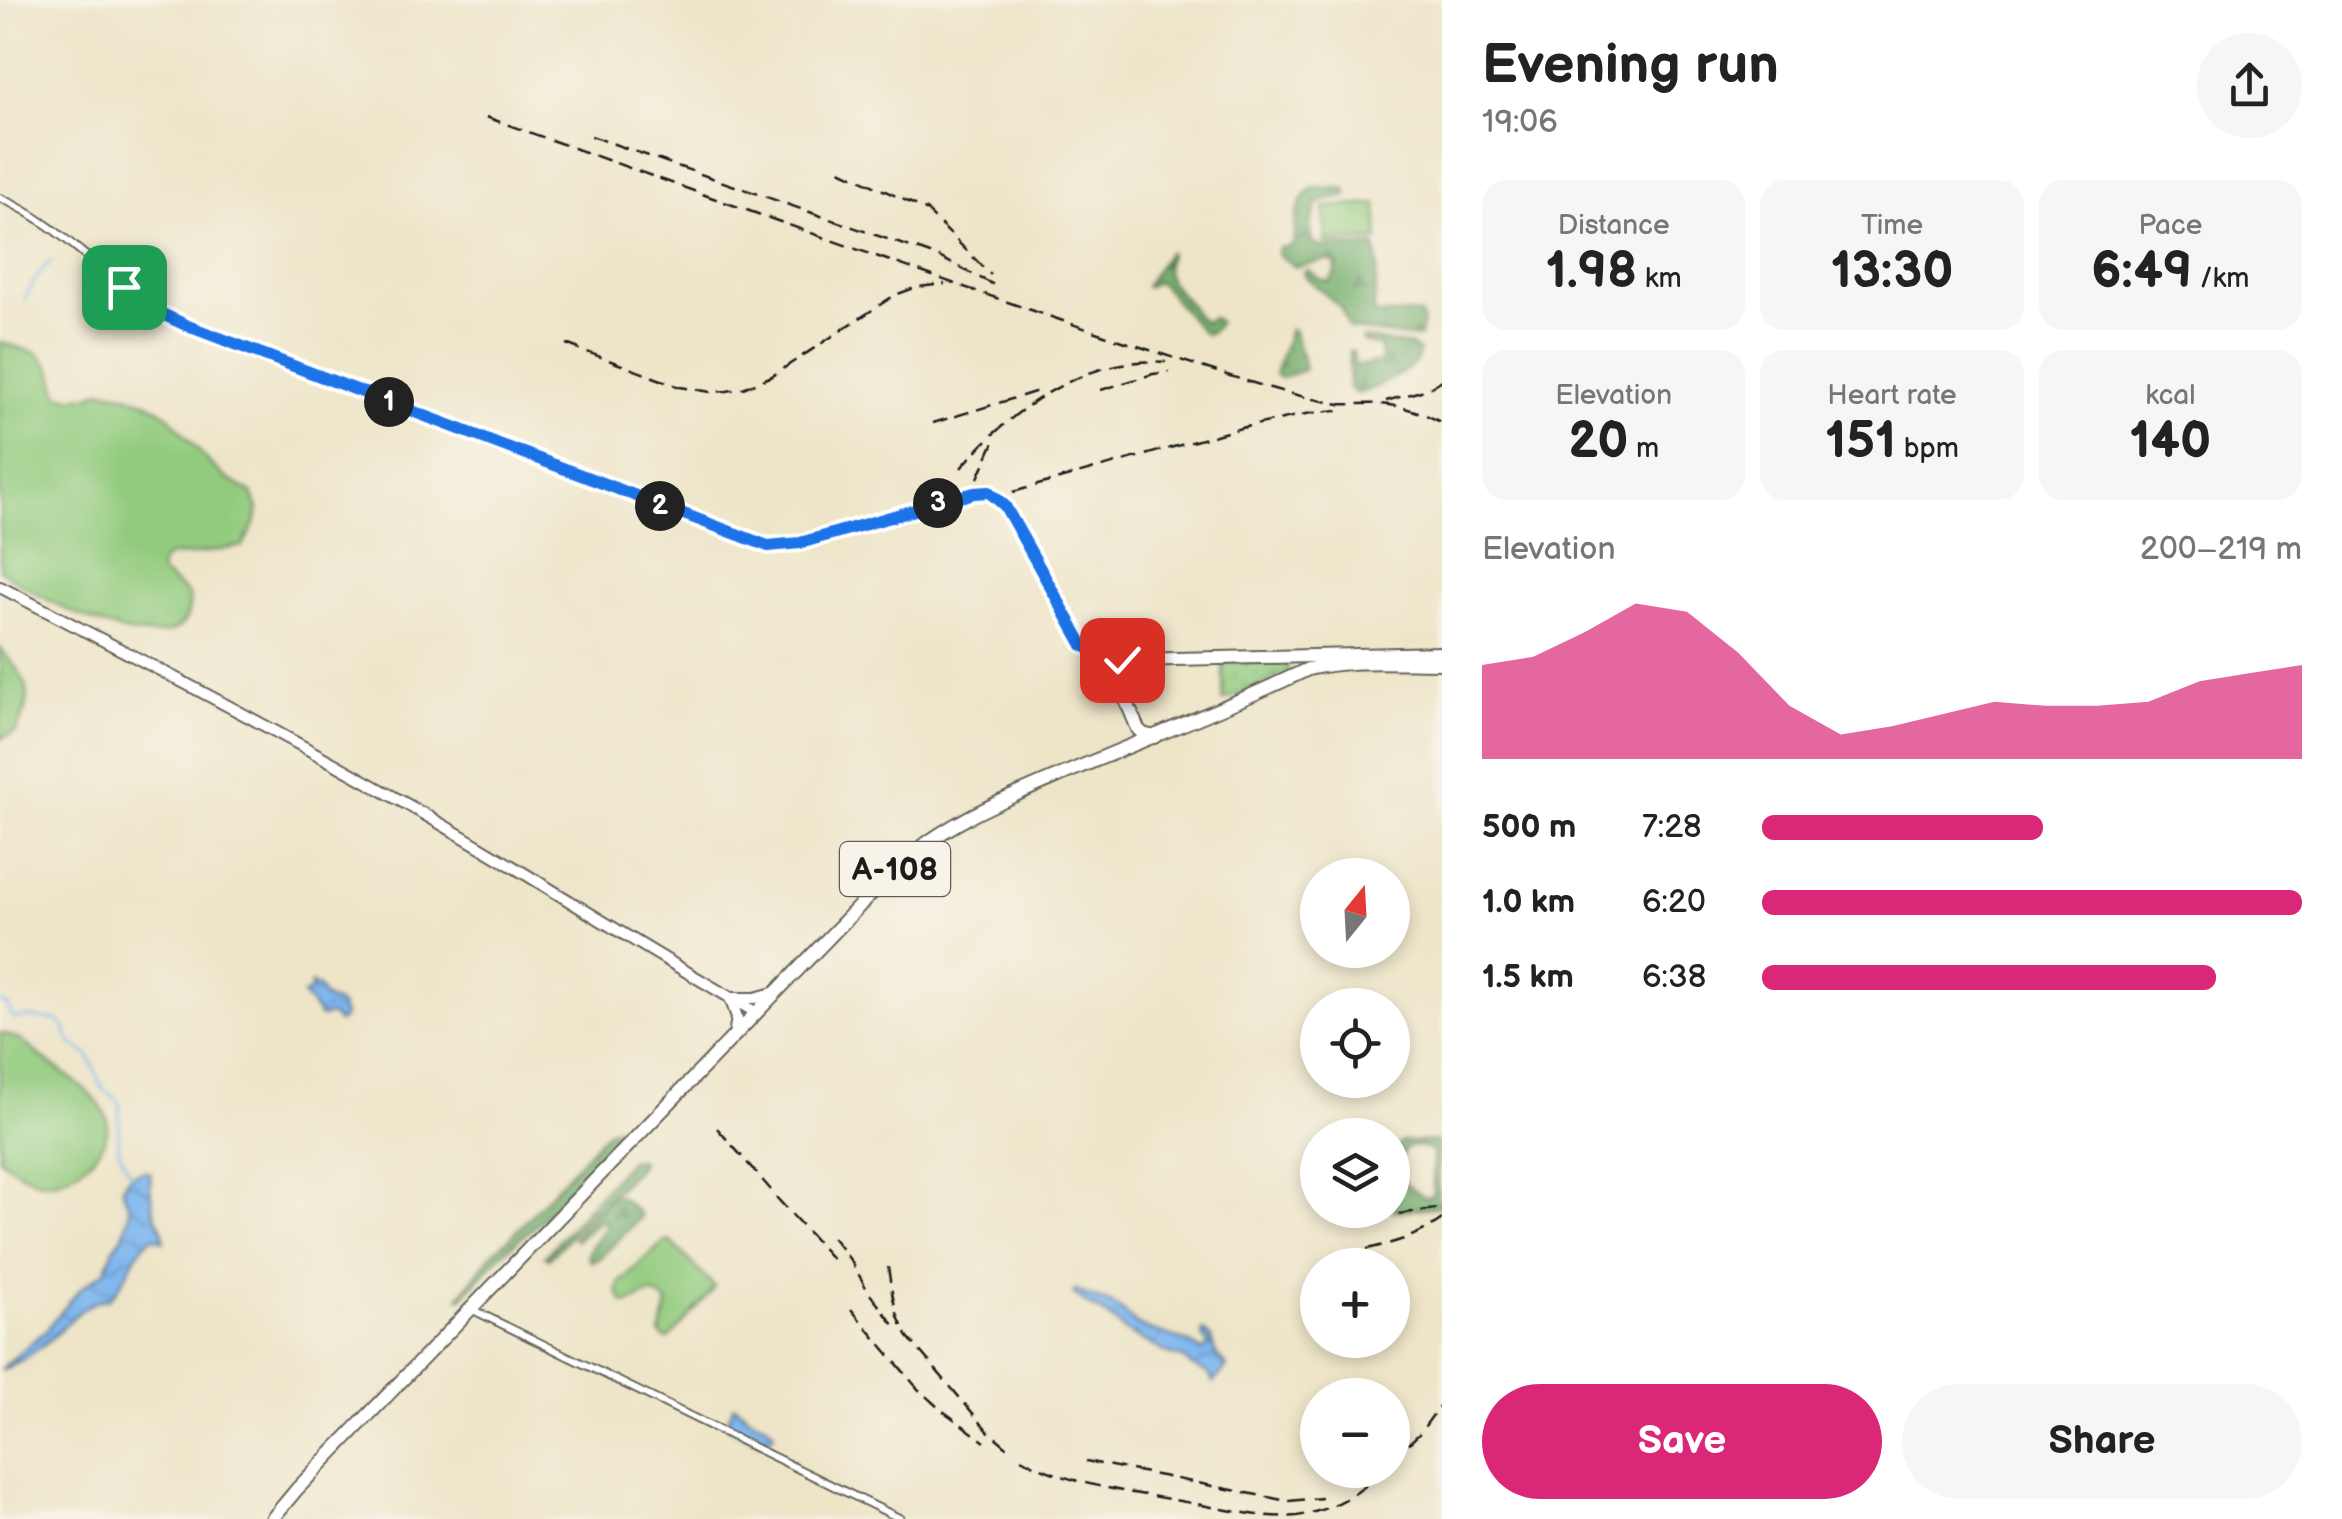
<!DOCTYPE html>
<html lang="en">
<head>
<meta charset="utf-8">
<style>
  :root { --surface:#fff; --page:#f6f6f6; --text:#222; --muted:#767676; --accent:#db2777 }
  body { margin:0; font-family:"Balsamiq Sans",sans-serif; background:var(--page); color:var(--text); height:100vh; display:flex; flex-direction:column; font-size:38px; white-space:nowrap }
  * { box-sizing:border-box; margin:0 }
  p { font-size:32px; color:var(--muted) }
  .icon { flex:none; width:55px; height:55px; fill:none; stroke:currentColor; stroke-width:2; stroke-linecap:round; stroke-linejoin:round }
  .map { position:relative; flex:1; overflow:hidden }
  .drawer { display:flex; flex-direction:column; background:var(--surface); width:900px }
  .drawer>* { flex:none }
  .needle { width:65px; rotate:18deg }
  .controls { position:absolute; left:1300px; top:858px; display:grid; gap:20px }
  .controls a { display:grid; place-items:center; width:110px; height:110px; border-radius:50%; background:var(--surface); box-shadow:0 5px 15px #0003; font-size:50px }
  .pin { position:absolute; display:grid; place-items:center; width:85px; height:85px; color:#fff; margin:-42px; border-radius:20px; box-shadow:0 5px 15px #0006 }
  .km { position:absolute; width:50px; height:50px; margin:-25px; border-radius:50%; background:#222; color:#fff; font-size:28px; line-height:50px; text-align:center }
  .round { display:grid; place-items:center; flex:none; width:105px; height:105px; border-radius:52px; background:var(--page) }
  .summary { display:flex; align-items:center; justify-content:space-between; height:170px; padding:0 40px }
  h1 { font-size:55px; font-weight:800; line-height:75px }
  .figures { display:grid; grid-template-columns:repeat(3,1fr); gap:15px; height:170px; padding:10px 40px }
  .figures div { display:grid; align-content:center; border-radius:25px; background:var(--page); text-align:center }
  .figures b { font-size:50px; font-weight:800 }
  .figures small { font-size:28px; font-weight:400 }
  .figures p { font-size:28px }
  .chart { height:280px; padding:20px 40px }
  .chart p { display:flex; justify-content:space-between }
  .chart svg { width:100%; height:180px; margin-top:10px; fill:var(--accent); opacity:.7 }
  .button { display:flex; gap:20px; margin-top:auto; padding:20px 40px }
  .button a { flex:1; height:115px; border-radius:60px; background:var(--accent); color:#fff; font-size:40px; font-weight:800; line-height:115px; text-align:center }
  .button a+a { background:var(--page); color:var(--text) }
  ul { padding:0 40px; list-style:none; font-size:32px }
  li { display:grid; grid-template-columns:160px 120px 1fr; align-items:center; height:75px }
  li i { height:25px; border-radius:12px; background:var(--accent) }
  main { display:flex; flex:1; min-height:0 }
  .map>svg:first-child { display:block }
  .green { fill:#92cb7e; stroke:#57744d; stroke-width:2.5 }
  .forest { fill:url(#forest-firs); stroke:#486644; stroke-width:2.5 }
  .park { fill:url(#park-dots); stroke:#57744d; stroke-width:2.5 }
  .water { fill:url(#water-waves); stroke:#4e6a86; stroke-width:2.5 }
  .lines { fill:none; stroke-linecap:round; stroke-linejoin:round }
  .stream { stroke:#80b7ef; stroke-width:2.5 }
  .minor-casing { stroke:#666258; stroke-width:10 }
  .major-casing { stroke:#666258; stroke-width:14 }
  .highway-casing { stroke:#666258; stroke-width:16 }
  .minor { stroke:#fff; stroke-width:6 }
  .major { stroke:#fff; stroke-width:10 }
  .highway { stroke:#fff; stroke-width:12 }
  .rail { stroke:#1c1c1c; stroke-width:2.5; stroke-dasharray:15 8; stroke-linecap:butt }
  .route-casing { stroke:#fff; stroke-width:20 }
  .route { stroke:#1a73e8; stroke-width:12 }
  .labels { text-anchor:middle; stroke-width:10; stroke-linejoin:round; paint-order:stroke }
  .shield { fill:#f7f3e8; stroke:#5e5c59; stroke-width:2.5 }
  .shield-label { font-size:32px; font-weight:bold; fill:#1c1c1c }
</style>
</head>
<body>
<main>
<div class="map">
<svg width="1442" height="1519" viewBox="0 0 1442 1519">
  <defs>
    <pattern id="forest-firs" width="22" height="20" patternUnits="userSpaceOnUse" patternTransform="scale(2.5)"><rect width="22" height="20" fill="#75af6d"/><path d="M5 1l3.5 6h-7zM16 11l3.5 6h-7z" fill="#5f8e59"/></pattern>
    <pattern id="park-dots" width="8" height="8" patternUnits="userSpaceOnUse" patternTransform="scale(2.5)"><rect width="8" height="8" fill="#92cb7e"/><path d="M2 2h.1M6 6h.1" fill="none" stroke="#7dae6c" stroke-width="1.8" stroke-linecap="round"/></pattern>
    <pattern id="water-waves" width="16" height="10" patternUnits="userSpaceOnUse" patternTransform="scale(2.5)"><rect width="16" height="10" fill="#80b7ef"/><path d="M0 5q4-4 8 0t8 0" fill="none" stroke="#6e9dcc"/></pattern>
  </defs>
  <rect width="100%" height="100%" fill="#f7f3e8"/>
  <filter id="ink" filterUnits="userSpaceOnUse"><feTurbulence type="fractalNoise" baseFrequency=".01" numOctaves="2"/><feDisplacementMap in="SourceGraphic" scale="20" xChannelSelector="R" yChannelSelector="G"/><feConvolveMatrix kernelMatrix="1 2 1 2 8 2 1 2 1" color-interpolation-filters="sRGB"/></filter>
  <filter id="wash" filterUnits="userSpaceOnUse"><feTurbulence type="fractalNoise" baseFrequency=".0048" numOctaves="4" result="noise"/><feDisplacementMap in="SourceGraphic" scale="40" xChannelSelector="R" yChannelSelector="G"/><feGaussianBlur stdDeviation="2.25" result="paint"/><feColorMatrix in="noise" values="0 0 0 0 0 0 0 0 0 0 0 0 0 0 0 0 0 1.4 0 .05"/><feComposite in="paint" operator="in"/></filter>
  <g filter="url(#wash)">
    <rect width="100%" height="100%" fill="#eee5c8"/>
    <g class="green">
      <polygon points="1377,204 1379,240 1326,243 1324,207"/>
      <path d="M0,342l37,11 14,15 8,27 12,3 19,-3 11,-5 23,4 25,9 20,13 38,45 19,17 26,15 6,16 -2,12 -13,25 -51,9 -24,1 -6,6 -2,10 29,23c2,16 -3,32 -19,37 -49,13 -130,-34 -170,-62z"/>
      <path d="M0,648c29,35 36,41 16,84l-16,7z"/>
      <path d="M0,1033c7,2 16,4 22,8 6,4 12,10 18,15 19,15 60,38 67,63 7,28 -39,68 -66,62 -15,-3 -28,-14 -41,-22z"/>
      <path d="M670,1241l44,45 -2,5 -43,48 -5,-1 -4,-4 8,-30c-17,-19 -24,-6 -41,0l-5,-3 -5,-10 3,-9 44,-40z"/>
    </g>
    <g class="forest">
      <path d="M1316,187l30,2 1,7c-10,3 -19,2 -29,7l-8,23 2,17 10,4 53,-1c6,19 -1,44 -1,65l5,4 30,-2 12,2 2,6 -3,15 -3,2 -68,-9 -8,-21 -35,-31 -2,-5 5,-2 10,9 9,3 8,-9 -1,-10 -8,-3 -31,7 -19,-13 2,-6 10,-1 6,-5c-1,-20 2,-45 21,-55z"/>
      <path d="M1168,252l1,3c-10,22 7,33 20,49 6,8 7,13 15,18l9,-4 5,4 -3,6 -8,6 -4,-1 -41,-48 -5,-3 -10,5 -2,-1z"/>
      <polygon points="1290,329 1294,331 1305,368 1304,370 1280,378 1275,374"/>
      <path d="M1362,338l49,8 8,5c-1,3 -1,6 -2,9 -7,11 -48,32 -61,34l-7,-6v-37l4,1 2,14 26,-4 -1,-15 -17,-5z"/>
      <polygon points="628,1123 629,1127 534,1227 499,1256 462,1298 459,1297 492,1253 510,1238 601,1138 610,1129"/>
      <path d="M1401,1142l34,-1 3,2v55l1,3h3v5l-48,5 -1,-18 2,3 4,-30 2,-1c4,6 1,14 5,21h3l16,12 7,-2 1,-5v-38c-6,-7 -20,-8 -28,-5l-4,10 -3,-3v-10z"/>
      <polygon points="638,1159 641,1163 637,1169 549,1258 545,1256 630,1160"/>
      <path d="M618,1195l22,19v4l-41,41 -7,3 -4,-5c0,-15 17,-21 18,-35l-6,-1 -25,20 -1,-3 40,-42z"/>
    </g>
    <polygon class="park" points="1282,661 1289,667 1287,673 1223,701 1223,662"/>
    <g class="water">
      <path d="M311,984l7,3 5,10c12,8 15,1 21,18l-2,5 -4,2 -7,-7 -11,2 -17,-22 8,-5z"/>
      <path d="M142,1171h5l4,2c-2,13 0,31 5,44 4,9 8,13 8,24l-11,-4c-22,15 -25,45 -45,62 -22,1 -37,21 -53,36 -16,14 -34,28 -55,35l48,-42 33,-40 24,-17 9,-23 9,-12 6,-22v-7l-7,-19 2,-5 7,-8z"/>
      <path d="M1077,1290c11,8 24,9 36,14 12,6 17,19 31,24 17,7 42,10 57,23l8,-5 -7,-11 1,-4c11,6 8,11 12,21 2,7 9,9 12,15l-14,16 -3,-8 -20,-10 -7,-7 -14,-4 -44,-23 -13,-12 -28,-17 -11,-9z"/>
      <path d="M734,1405c7,4 11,9 17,13 10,7 18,5 23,15l-3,5 -11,4 -32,-15v-9z"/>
    </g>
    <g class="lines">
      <g class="stream">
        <polyline points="24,300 39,273 51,261"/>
        <polyline points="0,1002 7,1005 14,1019 24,1017 57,1020 64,1026 69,1041 89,1056 102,1088 118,1100 120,1105 118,1148 131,1175"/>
      </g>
    </g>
  </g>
  <g filter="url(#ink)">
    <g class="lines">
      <defs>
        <g id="minor">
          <path d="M0,198c67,29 110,89 173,122l595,226 31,-3 175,-50h15l16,13 69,124 9,15 32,32"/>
          <polyline points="1096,654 1109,659 1128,660"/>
          <polyline points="471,1309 901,1519"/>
        </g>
        <g id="major">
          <path d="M0,587c163,84 325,168 482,261 92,55 182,112 275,165"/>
          <polyline points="730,998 737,1017 734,1035"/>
          <polyline points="731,998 755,998 773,993"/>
        </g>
        <g id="highway">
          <polyline points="1154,737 1143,734 1138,729 1119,684 1118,668 1132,660 1442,653"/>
          <path d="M272,1519l25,-30 597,-619c51,-49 117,-73 181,-101 77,-33 157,-63 233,-100 43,-10 90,-6 134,-6"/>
        </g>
      </defs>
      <use href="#minor" class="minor-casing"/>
      <use href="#major" class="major-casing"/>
      <use href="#highway" class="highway-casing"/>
      <use href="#minor" class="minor"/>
      <use href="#major" class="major"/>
      <use href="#highway" class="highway"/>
      <g class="rail">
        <path d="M486,117c247,87 493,179 744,259 36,11 72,22 110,28 12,1 25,-1 37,0 23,1 46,8 65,19"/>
        <polyline points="591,136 939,257 998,287"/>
        <polyline points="840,170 926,210 991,275"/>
        <polyline points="566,344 680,387 711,392 727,391 743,388 772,376 895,295 917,287 945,284"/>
        <polyline points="1101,390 1153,374 1169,372"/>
        <polyline points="1386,401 1428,389 1442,380"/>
        <polyline points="933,423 1038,391"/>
        <path d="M961,468c49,-58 125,-113 205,-106"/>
        <polyline points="978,478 994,442"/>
        <polyline points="1013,492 1241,428 1311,413 1338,410"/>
        <polyline points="717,1128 771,1190"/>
        <polyline points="776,1197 836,1263"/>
        <polyline points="1376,1217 1442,1208"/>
        <polyline points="832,1237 851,1261 869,1293 895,1326"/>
        <path d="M1367,1249c27,-6 52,-13 75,-30"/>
        <path d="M888,1267c4,26 6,47 20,70l80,94 25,21"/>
        <polyline points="851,1309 918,1389 939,1408 985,1442"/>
        <path d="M1021,1458c52,29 112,34 170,45 34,6 71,16 106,13 35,-6 62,-22 87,-46"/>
        <polyline points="1392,1459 1420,1433 1442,1402"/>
        <polyline points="1086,1461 1288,1501 1322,1498"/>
      </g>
    </g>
  </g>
  <g class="lines" filter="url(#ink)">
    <defs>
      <polyline id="route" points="124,287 160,313 188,326 768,546 800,543 974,493 989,492 1005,506 1083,645 1104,658 1122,660"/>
    </defs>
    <use href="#route" class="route-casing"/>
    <use href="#route" class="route"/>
  </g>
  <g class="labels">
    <rect class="shield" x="840" y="842" width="110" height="54" rx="8"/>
    <g class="shield-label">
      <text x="895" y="880">А-108</text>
    </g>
  </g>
</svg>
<div class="controls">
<a><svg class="needle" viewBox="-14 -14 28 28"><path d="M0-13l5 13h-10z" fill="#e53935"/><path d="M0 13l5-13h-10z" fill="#767676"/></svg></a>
<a><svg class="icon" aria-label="locate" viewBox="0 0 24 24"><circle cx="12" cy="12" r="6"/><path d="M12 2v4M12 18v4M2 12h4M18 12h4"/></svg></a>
<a><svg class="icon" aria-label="layers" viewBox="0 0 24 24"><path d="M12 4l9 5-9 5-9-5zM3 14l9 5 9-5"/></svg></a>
<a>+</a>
<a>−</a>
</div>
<div class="pin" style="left:124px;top:287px;background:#1e9e55"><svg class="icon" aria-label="arrive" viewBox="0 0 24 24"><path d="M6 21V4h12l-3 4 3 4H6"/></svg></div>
<div class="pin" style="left:1122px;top:660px;background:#d93025"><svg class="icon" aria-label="check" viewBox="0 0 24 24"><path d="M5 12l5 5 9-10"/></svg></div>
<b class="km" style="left:389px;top:402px">1</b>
<b class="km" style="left:660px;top:506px">2</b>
<b class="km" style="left:938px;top:503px">3</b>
</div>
<section class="drawer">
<div class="summary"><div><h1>Evening run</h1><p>19:06</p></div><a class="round"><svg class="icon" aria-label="share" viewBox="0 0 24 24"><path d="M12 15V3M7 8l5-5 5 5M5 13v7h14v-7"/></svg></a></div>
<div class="figures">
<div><p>Distance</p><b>1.98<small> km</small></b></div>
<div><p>Time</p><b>13:30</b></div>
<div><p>Pace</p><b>6:49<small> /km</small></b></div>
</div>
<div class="figures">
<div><p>Elevation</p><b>20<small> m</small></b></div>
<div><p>Heart rate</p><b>151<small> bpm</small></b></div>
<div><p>kcal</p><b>140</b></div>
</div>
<div class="chart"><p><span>Elevation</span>200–219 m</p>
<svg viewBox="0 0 160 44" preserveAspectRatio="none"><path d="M0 44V21L10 19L20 13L30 6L40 8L50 18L60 31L70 38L80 36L90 33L100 30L110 31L120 31L130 30L140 25L150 23L160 21V44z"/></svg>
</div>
<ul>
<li><b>500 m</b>7:28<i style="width:52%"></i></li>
<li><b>1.0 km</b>6:20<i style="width:100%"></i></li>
<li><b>1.5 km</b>6:38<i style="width:84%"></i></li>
</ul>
<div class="button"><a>Save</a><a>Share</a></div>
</section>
</main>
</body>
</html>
